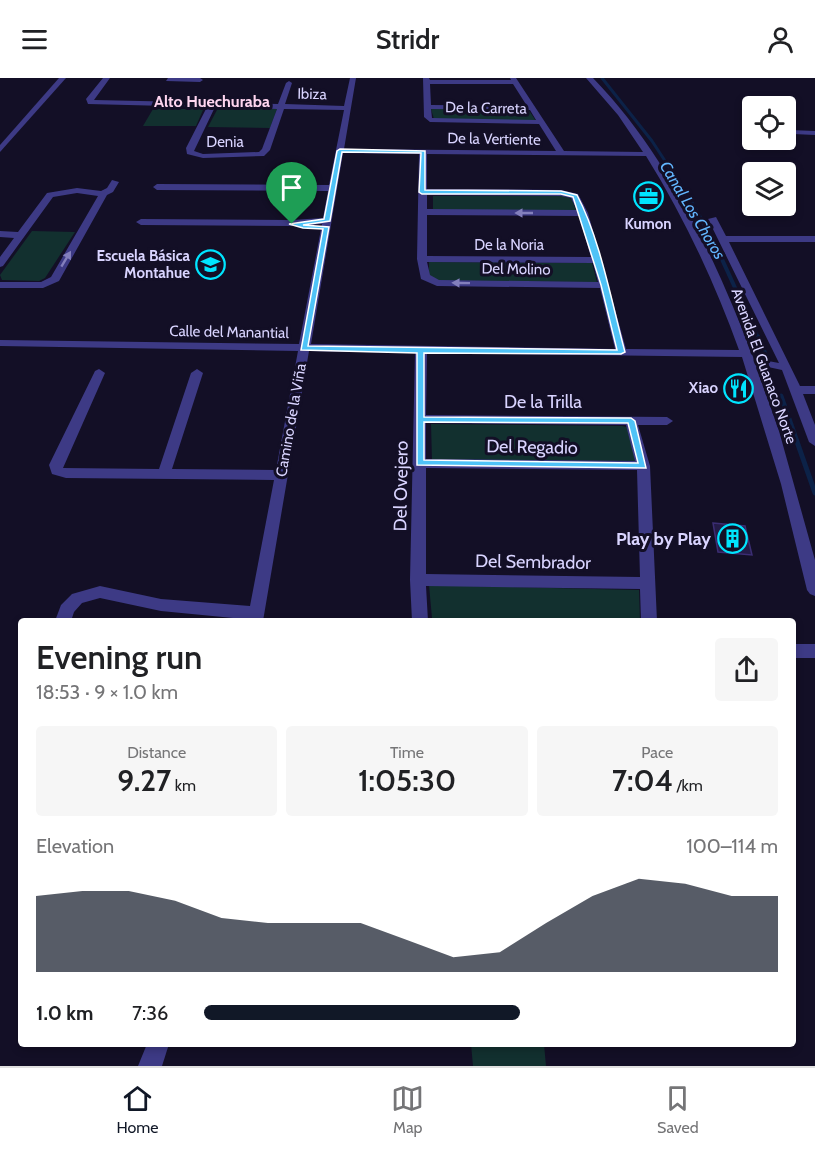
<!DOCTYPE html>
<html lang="en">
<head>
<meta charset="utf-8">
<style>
  :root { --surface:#fff; --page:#f6f6f6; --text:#202124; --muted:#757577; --line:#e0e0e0; --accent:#111827 }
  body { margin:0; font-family:Cabin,sans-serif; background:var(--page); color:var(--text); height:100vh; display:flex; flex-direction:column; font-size:22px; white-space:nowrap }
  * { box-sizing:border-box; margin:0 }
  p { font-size:20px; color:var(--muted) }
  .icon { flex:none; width:33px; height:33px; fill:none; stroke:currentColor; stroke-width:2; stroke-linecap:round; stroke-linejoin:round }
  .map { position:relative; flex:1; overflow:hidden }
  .panel { position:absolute; left:18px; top:540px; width:778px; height:429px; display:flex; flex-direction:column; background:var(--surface); border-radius:6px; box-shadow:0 3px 9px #0003 }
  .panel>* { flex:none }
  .tools { position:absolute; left:742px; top:18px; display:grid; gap:12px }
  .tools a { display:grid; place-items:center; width:54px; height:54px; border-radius:6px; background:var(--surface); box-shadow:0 3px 9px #0003; font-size:30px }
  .pin { position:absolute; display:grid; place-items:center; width:51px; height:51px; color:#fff; margin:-62px -26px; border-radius:50% 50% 50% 0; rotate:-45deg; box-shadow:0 0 6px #0007 }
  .pin .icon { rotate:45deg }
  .round { display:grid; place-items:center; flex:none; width:63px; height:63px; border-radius:6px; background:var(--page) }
  .overview { display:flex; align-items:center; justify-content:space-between; height:102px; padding:0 18px }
  h1 { font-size:33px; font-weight:600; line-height:45px }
  .stats { display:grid; grid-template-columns:repeat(3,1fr); gap:9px; height:102px; padding:6px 18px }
  .stats div { display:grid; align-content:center; border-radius:6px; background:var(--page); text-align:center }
  .stats b { font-size:30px; font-weight:600 }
  .stats small { font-size:16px; font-weight:400 }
  .stats p { font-size:16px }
  .chart { height:168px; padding:12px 18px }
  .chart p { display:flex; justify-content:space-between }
  .chart svg { width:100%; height:108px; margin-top:6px; fill:var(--accent); opacity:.7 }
  ul { padding:0 18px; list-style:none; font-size:20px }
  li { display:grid; grid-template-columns:96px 72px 1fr; align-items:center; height:45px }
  li i { height:15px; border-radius:8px; background:var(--accent) }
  header { display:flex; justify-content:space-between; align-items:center; height:78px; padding:0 18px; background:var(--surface); font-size:27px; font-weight:600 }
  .dock { display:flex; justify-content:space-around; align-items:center; height:84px; border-top:2px solid var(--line); background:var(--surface); font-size:16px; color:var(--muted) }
  .dock a { display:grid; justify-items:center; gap:3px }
  .dock .current { color:var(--accent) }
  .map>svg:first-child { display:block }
  .green { fill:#12302f }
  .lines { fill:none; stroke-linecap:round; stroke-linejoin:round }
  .stream-far2 { stroke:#0c2248; stroke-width:3 }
  .stream-far1 { stroke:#0c2248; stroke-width:4 }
  .stream { stroke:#0c2248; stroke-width:5 }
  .building { fill:#241b47; stroke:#3b2d73; stroke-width:1.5 }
  .minor { fill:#3d3a85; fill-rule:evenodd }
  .oneway { fill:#837fbc }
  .route { fill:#4fc3f7; stroke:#fff; stroke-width:1.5; fill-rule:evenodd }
  .labels { text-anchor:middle; stroke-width:6; stroke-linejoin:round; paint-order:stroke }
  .far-street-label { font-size:15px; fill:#d9d4ff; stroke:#130f26 }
  .far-poi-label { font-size:15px; font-weight:bold; fill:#d9d4ff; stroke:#130f26; text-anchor:end }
  .far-neighbourhood-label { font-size:16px; font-weight:bold; fill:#ffd6f0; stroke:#130f26 }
  .far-water-label { font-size:16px; font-style:italic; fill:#62b6ff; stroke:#130f26 }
  .street-label { font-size:18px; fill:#d9d4ff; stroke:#130f26 }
  .poi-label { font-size:18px; font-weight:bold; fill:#d9d4ff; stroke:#130f26; text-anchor:end }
</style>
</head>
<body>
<header><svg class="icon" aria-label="menu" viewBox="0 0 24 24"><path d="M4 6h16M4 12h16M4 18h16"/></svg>Stridr<svg class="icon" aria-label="person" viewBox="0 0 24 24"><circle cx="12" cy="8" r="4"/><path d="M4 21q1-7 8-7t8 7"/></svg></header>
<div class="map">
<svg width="815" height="988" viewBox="0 0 815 988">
  <rect width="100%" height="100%" fill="#130f26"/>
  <g class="green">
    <polygon points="218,30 277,31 270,50 208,49"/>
    <polygon points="153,31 200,31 203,32 196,48 143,48"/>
    <polygon points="431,31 528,31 536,43 434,41"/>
    <polygon points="433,118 564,118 572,121 576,133 433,132"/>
    <polygon points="32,153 75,154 45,200 39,203 2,202 0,197"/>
    <polygon points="429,184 592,185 597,204 438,203 429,199"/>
    <polygon points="431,346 622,348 631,350 635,383 432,382"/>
    <polygon points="429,507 639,512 640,543 434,543 432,540"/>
    <polygon points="471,966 544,966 546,988 473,988"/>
  </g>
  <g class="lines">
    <polyline class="stream-far2" points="602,0 652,63 686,115"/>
    <polyline class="stream-far1" points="685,113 715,166 758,260"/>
    <g class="stream">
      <polyline points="758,259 765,276"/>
      <polyline points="781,318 815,415"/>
    </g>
  </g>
  <polygon class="building" points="713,445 745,448 752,477 718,474"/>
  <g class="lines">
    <g class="minor">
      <polygon points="59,0 66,0 0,74 0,67"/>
      <path d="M103,0h7l-16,22 184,4 8,-21 3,-2 3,2 -7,21 59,2 6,-28h6l-12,71 212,2 -17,-27 -109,-2 -6,-5 -1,-39h6l1,2h81l-1,-2h6l48,73 79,1 -25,-37 -32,-37h7c76,78 124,184 162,284l13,-1 11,2 -71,-144 8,-2 10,19h89v6h-86l71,144h15v8h-12l12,31v21l-6,-4 -27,-72 -14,-3 -11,2 22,62 36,129v36l-5,-2 -3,-4 -26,-106 -39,-127 -315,-4 -1,62 241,2 6,4 -6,4h-29l12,41 7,155h-16l-1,-32 -214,-3 2,35h-16l-2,-41 5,-227 -106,-2 -46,270 -102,-10 -61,-13 -18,5 -8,9 -3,9h-16l6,-16 11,-11 28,-8 61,13 89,7 24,-126 -208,-2 -14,-4 -3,-9 46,-94 4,-2 6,4 -42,95 96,1 32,-96 6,-4 6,4 -31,96 104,1 22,-119 -298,-5v-6l299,4 23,-120 -30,2 -151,-1 -5,-3 5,-3 151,1 31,-2 5,-27 -171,-1 -4,-3 4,-3 172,1 15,-75 -60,-1 -14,41 -6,6 -61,2 -16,-4 -1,-6 21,-41 -119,-3 -2,-5zM430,6h83l14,22 -96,-1zM215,29l62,2 -15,40 -3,3 -56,2 -9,-3zM431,31l99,1 6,10 -104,-2zM343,75l76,1 -2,105 4,20 16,7 163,2 15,61 -304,-5zM427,76l219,2c38,61 69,127 93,194l-113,-1 -38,-136 -10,-19 -17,-4 -134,-1zM427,117l134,1 10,2 6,12 -150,-1zM427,137l152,1 12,41 -164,-1zM427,184l166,1 5,19 -159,-2 -9,-5zM426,345l200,2 9,36 -209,-2zM426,390l211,2 3,107 -214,-3z"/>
      <polygon points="168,0 200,0 203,2 200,4 166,3"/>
      <polygon points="790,52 815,53 815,57 793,56 790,56"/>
      <polygon points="112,102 119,104 113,114 107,117 59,203 43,210 0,210 0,204 41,204 51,199 98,118 77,115 53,119 3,188 0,189 0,179 14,160 0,159 0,153 18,154 47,115 77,110 101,113 107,110"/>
      <rect x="794" y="566" width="21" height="14"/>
      <polygon points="147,966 169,966 162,988 138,988"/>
    </g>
  </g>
  <defs><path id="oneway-solid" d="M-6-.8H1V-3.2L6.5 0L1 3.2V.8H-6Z" transform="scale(1.5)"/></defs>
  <g class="oneway">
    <use href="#oneway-solid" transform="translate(524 135) rotate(-180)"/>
    <use href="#oneway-solid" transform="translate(66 181) rotate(-59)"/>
    <use href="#oneway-solid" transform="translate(461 205) rotate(-179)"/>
  </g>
  <path class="route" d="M340,71l85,2v39l136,1 16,4c23,43 35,109 48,157l-4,2 -197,-1v64l207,1 4,3 11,47 -229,-3v-112l-116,-3 22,-121 -20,-1 -14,-4 35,-5 13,-68zM342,74l79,1 -2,39 3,2h139l12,3 28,88 16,65 -309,-4 21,-119 -26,-2 27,-4zM424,344l204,1 10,40 -214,-3z"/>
  <defs>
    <symbol id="office-ring" viewBox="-11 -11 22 22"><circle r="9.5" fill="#130f26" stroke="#00e5ff" stroke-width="1.5"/><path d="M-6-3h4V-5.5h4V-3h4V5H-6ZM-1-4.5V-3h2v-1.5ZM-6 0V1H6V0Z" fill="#00e5ff"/></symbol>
    <symbol id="school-ring" viewBox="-11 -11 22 22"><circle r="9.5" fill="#130f26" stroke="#00e5ff" stroke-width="1.5"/><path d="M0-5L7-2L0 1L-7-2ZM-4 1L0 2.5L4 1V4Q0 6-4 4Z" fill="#00e5ff"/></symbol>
    <symbol id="restaurant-ring" viewBox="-11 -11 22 22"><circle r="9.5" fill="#130f26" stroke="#00e5ff" stroke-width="1.5"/><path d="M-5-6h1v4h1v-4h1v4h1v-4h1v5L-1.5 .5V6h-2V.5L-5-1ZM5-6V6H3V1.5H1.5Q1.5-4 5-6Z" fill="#00e5ff"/></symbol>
    <symbol id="building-ring" viewBox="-11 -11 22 22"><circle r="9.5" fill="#130f26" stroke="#00e5ff" stroke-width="1.5"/><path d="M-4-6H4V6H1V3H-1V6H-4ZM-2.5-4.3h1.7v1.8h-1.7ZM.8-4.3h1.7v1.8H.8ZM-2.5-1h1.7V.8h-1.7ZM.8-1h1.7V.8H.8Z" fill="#00e5ff"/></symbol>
  </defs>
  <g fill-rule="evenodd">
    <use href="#office-ring" x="632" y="102" width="33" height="33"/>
    <use href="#school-ring" x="194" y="170" width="33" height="33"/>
    <use href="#restaurant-ring" x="722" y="294" width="33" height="33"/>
    <use href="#building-ring" x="716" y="444" width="33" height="33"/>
  </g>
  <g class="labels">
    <g class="far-street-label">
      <text transform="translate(312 16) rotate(1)" y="5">Ibiza</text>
      <text transform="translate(486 30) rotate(1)" y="5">De la Carreta</text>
      <text transform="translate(494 61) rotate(1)" y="5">De la Vertiente</text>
      <text x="225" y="69">Denia</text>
      <text x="509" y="172">De la Noria</text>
      <text transform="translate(516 191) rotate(1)" y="5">Del Molino</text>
      <text transform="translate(229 254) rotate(1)" y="5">Calle del Manantial</text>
      <text transform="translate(764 288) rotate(70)" y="5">Avenida El Guanaco Norte</text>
      <text transform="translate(291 342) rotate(-80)" y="5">Camino de la Viña</text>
    </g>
    <g class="far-poi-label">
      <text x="648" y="151" text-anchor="middle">Kumon</text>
      <text x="190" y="183">Escuela Básica<tspan x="190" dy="17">Montahue</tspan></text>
      <text x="718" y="315">Xiao</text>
    </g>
    <g class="far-neighbourhood-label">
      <text x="212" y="29">Alto Huechuraba</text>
    </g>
    <g class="far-water-label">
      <text transform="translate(693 132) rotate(59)" y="6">Canal Los Choros</text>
    </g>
    <g class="street-label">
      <text x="543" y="330">De la Trilla</text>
      <text transform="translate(532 369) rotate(1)" y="6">Del Regadio</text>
      <text transform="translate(401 408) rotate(-89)" y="6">Del Ovejero</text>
      <text transform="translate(533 484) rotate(1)" y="6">Del Sembrador</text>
    </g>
    <g class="poi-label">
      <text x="711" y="467">Play by Play</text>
    </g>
  </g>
</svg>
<div class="tools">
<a><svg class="icon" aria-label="locate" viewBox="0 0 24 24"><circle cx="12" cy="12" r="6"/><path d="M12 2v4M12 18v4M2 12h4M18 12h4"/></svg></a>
<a><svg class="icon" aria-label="layers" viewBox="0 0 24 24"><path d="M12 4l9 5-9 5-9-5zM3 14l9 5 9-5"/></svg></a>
</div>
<div class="pin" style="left:292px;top:146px;background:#1e9e55"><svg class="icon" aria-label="arrive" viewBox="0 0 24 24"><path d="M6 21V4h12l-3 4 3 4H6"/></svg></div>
<section class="panel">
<div class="overview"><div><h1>Evening run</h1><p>18:53 · 9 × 1.0 km</p></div><a class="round"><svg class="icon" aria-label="share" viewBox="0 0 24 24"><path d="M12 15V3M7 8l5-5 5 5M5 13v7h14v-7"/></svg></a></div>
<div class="stats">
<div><p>Distance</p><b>9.27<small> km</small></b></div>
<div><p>Time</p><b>1:05:30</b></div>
<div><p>Pace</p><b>7:04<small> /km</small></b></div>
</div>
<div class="chart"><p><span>Elevation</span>100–114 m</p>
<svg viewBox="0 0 160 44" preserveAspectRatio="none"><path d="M0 44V13L10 11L20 11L30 15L40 22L50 24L60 24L70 24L80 31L90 38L100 36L110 24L120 13L130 6L140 8L150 13L160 13V44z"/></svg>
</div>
<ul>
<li><b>1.0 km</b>7:36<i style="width:55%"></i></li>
</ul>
</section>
</div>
<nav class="dock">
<a class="current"><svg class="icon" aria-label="home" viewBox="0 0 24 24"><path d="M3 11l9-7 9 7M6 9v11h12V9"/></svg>Home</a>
<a><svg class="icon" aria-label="map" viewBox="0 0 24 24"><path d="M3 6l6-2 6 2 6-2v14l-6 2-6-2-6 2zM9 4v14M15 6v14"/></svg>Map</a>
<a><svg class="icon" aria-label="saved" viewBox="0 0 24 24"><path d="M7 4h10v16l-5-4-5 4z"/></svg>Saved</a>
</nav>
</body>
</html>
